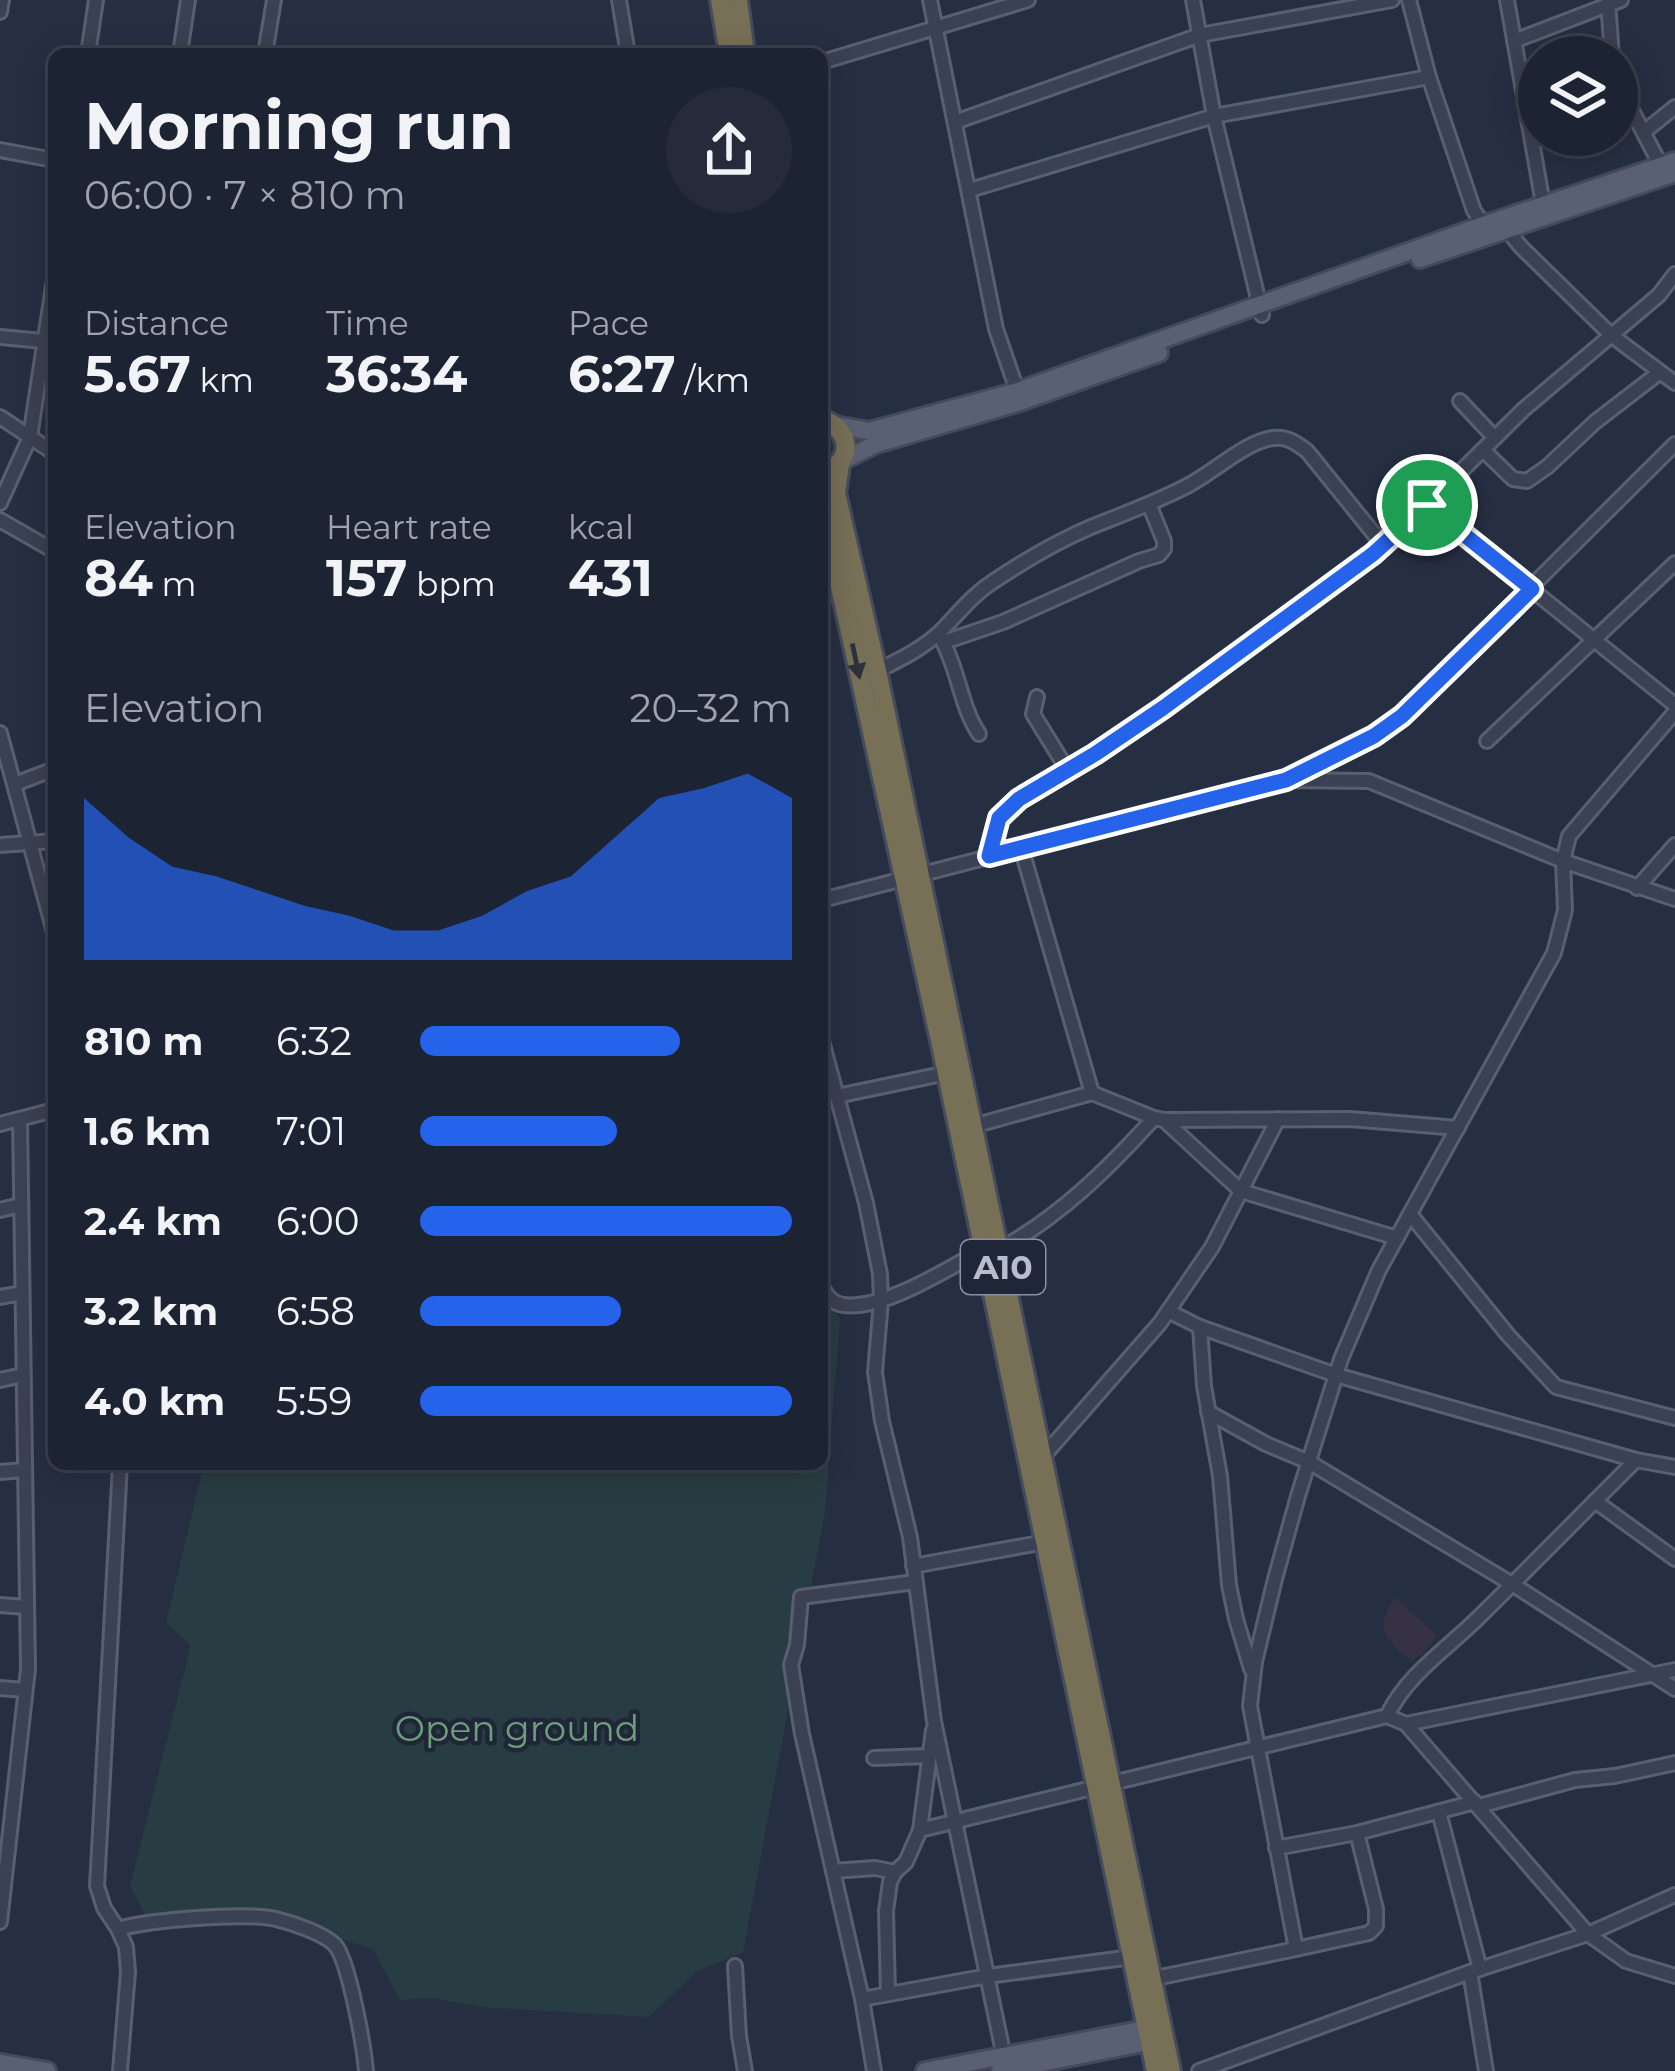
<!DOCTYPE html>
<html lang="en">
<head>
<meta charset="utf-8">
<style>
  :root { --surface:#1c2332; --page:#252b3a; --text:#f1f3f6; --muted:#a0a4ac; --line:#3a404d; --accent:#2563eb }
  body { margin:0; font-family:Montserrat,sans-serif; background:var(--page); color:var(--text); height:100vh; display:flex; flex-direction:column; font-size:45px; white-space:nowrap }
  * { box-sizing:border-box; margin:0 }
  p { font-size:39px; color:var(--muted) }
  .icon { flex:none; width:66px; height:66px; fill:none; stroke:currentColor; stroke-width:2; stroke-linecap:round; stroke-linejoin:round }
  .map { position:relative; flex:1; overflow:hidden }
  .sheet { position:absolute; left:48px; top:48px; width:780px; height:1422px; display:flex; flex-direction:column; background:var(--surface); border-radius:18px; box-shadow:0 6px 30px #0003,0 0 0 3px var(--line) }
  .sheet>* { flex:none }
  .tools { position:absolute; left:1518px; top:36px; display:grid; gap:24px }
  .tools a { display:grid; place-items:center; width:120px; height:120px; border-radius:50%; background:var(--surface); box-shadow:0 6px 30px #0003,0 0 0 3px var(--line); font-size:60px }
  .pin { position:absolute; display:grid; place-items:center; width:102px; height:102px; color:#fff; margin:-51px; border:6px solid #fff; border-radius:50%; box-shadow:0 3px 12px #0007 }
  .round { display:grid; place-items:center; flex:none; width:126px; height:126px; border-radius:63px; background:var(--page) }
  .head { display:flex; align-items:center; justify-content:space-between; height:204px; padding:0 36px }
  h1 { font-size:66px; font-weight:700; line-height:90px }
  .figures { display:grid; grid-template-columns:repeat(3,1fr); gap:18px; height:204px; padding:12px 36px }
  .figures div { display:grid; align-content:center }
  .figures b { font-size:51px; font-weight:700 }
  .figures small { font-size:33px; font-weight:400 }
  .figures p { font-size:33px }
  .chart { height:336px; padding:24px 36px }
  .chart p { display:flex; justify-content:space-between }
  .chart svg { width:100%; height:216px; margin-top:12px; fill:var(--accent); opacity:.7 }
  ul { padding:0 36px; list-style:none; font-size:39px }
  li { display:grid; grid-template-columns:192px 144px 1fr; align-items:center; height:90px }
  li i { height:30px; border-radius:15px; background:var(--accent) }
  .map>svg:first-child { display:block }
  .medical { fill:#363243 }
  .green { fill:#283d43 }
  .lines { fill:none; stroke-linecap:round; stroke-linejoin:round }
  .minor-casing { stroke:#585f6f; stroke-width:18 }
  .major-casing { stroke:#444a5b; stroke-width:22 }
  .highway-casing { stroke:#454c5c; stroke-width:24 }
  .minor { stroke:#3a4152; stroke-width:12 }
  .major { stroke:#586072; stroke-width:16 }
  .highway { stroke:#786f57; stroke-width:18 }
  .oneway { fill:#2c313c }
  .route-casing { stroke:#fff; stroke-width:24 }
  .route { stroke:#2563eb; stroke-width:15 }
  .labels { text-anchor:middle; stroke-width:9; stroke-linejoin:round; paint-order:stroke }
  .shield { fill:#1f2637; stroke:#89909f; stroke-width:3 }
  .shield-label { font-size:33px; font-weight:bold; fill:#b7bdcc }
  .park-label { font-size:36px; fill:#6e9d7e; stroke:#1f2637 }
</style>
</head>
<body>
<div class="map">
<svg width="1675" height="2071" viewBox="0 0 1675 2071">
  <rect width="100%" height="100%" fill="#262f42"/>
  <polygon class="medical" points="1394,1597 1437,1636 1422,1654 1412,1660 1399,1652 1388,1638 1382,1624"/>
  <polygon class="green" points="822,1284 840,1319 825,1511 743,1952 697,1971 649,2017 482,2007 432,1998 400,2000 373,1949 261,1914 145,1915 130,1886 191,1645 166,1623 204,1464 822,1464"/>
  <g class="lines">
    <defs>
      <g id="minor">
        <polyline points="619,0 628,54"/>
        <polyline points="930,0 996,329 1019,396"/>
        <polyline points="1193,0 1214,116 1262,315"/>
        <polyline points="1409,0 1429,77 1474,211 1488,230"/>
        <polyline points="1507,0 1543,204"/>
        <polyline points="1608,1 1612,57"/>
        <polyline points="0,12 2,0"/>
        <polyline points="1514,41 1621,0"/>
        <polyline points="88,54 96,0"/>
        <polyline points="180,54 188,0"/>
        <polyline points="265,54 274,0"/>
        <polyline points="822,62 1028,0"/>
        <polyline points="1617,82 1661,166"/>
        <polyline points="955,122 1200,35 1392,0"/>
        <polyline points="1644,132 1675,107"/>
        <polyline points="0,150 54,160"/>
        <polyline points="970,190 1214,116 1429,77"/>
        <polyline points="1503,225 1521,247 1611,335 1675,383"/>
        <polyline points="0,337 54,342"/>
        <polyline points="1460,401 1495,438"/>
        <polyline points="0,417 54,453"/>
        <polyline points="1483,450 1513,479 1527,481 1547,467 1595,422 1660,372"/>
        <polyline points="0,503 30,437 54,280"/>
        <polyline points="1427,505 1675,705"/>
        <polyline points="0,520 54,551"/>
        <path d="M942,640c17,31 18,65 37,94"/>
        <polyline points="944,642 1003,622 1139,561 1159,555 1164,549 1164,541 1149,504"/>
        <path d="M877,671c22,-11 45,-22 63,-39 18,-18 32,-37 54,-51 30,-20 64,-40 97,-54 32,-13 63,-24 94,-40 27,-13 59,-45 88,-49 14,-2 23,5 34,13l76,94"/>
        <polyline points="1037,697 1033,714 1067,769"/>
        <polyline points="0,733 54,932"/>
        <polyline points="1487,741 1675,563"/>
        <polyline points="1289,779 1374,736 1401,716 1675,444"/>
        <polyline points="15,784 54,769"/>
        <polyline points="0,845 54,841"/>
        <polyline points="1021,847 1092,1093 1154,1118 1164,1120 1350,1119 1458,1128"/>
        <polyline points="989,856 999,818 1019,799 1095,754 1163,708 1373,553 1427,505 1524,409 1659,295 1675,274"/>
        <polyline points="1637,888 1675,845"/>
        <polyline points="822,900 1286,780 1369,781 1563,861 1675,899"/>
        <polyline points="822,1041 866,1203 880,1274 881,1301 875,1372 882,1421 910,1537 934,1721 1004,2057"/>
        <polyline points="837,1096 947,1073"/>
        <polyline points="1164,1120 1241,1191 1397,1238"/>
        <polyline points="0,1124 54,1110"/>
        <polyline points="973,1126 1092,1093"/>
        <polyline points="0,1210 20,1205"/>
        <polyline points="1410,1214 1508,1335 1556,1387 1675,1418"/>
        <path d="M999,1250c61,-34 108,-80 155,-132"/>
        <path d="M822,1287c5,9 10,16 21,18 42,5 103,-36 140,-55"/>
        <polyline points="0,1297 22,1293"/>
        <polyline points="1168,1311 1200,1327 1204,1386 1220,1476 1229,1585 1236,1619 1251,1669"/>
        <polyline points="1200,1327 1336,1375 1636,1460 1675,1467"/>
        <polyline points="0,1380 23,1375"/>
        <polyline points="1208,1412 1266,1444 1309,1462 1512,1584 1675,1689"/>
        <polyline points="1040,1460 1160,1323 1212,1247 1278,1119"/>
        <polyline points="120,1464 97,1886 104,1908 118,1929 126,1947 128,1972 120,2071"/>
        <polyline points="0,1472 24,1470"/>
        <polyline points="1595,1501 1675,1559"/>
        <polyline points="913,1566 1045,1542"/>
        <polyline points="0,1605 26,1607"/>
        <polyline points="0,1688 25,1690"/>
        <path d="M1387,1716c20,-41 57,-65 89,-96 54,-53 107,-107 160,-160"/>
        <polyline points="1406,1724 1675,1670"/>
        <polyline points="874,1758 928,1756"/>
        <polyline points="1479,1806 1575,1780 1615,1776 1675,1763"/>
        <polyline points="1439,1812 1480,1969"/>
        <polyline points="920,1830 1387,1716 1406,1724 1588,1934 1626,1961 1675,1976"/>
        <polyline points="1276,1848 1357,1833 1475,1802"/>
        <polyline points="833,1871 875,1868 895,1872"/>
        <polyline points="0,1922 28,1669 20,1119"/>
        <path d="M118,1929c31,-9 128,-17 158,-10 16,4 47,14 59,26 14,16 29,102 31,126"/>
        <polyline points="1296,1949 1369,1933 1376,1926 1376,1909 1357,1833"/>
        <polyline points="735,1966 739,2036 745,2071"/>
        <polyline points="1470,1972 1486,2071"/>
        <polyline points="1151,1979 1296,1949 1250,1706 1255,1662 1275,1579 1298,1496 1341,1359 1379,1270 1554,953 1565,910 1563,861 1569,836 1675,712"/>
        <polyline points="888,1994 886,1911 890,1882 895,1872 906,1862 920,1830 933,1730"/>
        <polyline points="862,1999 988,1976 1132,1957"/>
        <polyline points="874,2071 862,1999 802,1734 791,1665 797,1645 801,1597 915,1582"/>
        <polyline points="1199,2071 1470,1972 1588,1934 1675,1895"/>
      </g>
      <g id="major">
        <polyline points="1420,259 1675,173"/>
        <polyline points="835,425 869,431 1018,391 1486,224 1675,161"/>
        <polyline points="842,461 876,444 1020,402 1159,353"/>
        <polyline points="0,2063 47,2071"/>
        <polyline points="925,2071 1161,2026"/>
        <polyline points="1000,2071 1158,2040"/>
      </g>
      <g id="highway">
        <polyline points="720,0 729,54"/>
        <polyline points="738,0 745,54"/>
        <path d="M822,419c31,12 32,43 0,55"/>
        <polyline points="840,464 836,493 877,671 1171,2071"/>
        <polyline points="822,505 941,1045 1156,2071"/>
      </g>
    </defs>
    <use href="#minor" class="minor-casing"/>
    <use href="#major" class="major-casing"/>
    <use href="#highway" class="highway-casing"/>
    <use href="#minor" class="minor"/>
    <use href="#major" class="major"/>
    <use href="#highway" class="highway"/>
  </g>
  <defs><path id="oneway-solid" d="M-6-.8H1V-3.2L6.5 0L1 3.2V.8H-6Z" transform="scale(3)"/></defs>
  <use class="oneway" href="#oneway-solid" transform="translate(856 661) rotate(78)"/>
  <g class="lines">
    <defs>
      <polygon id="route" points="1427,505 1532,589 1402,716 1374,736 1286,780 989,856 999,818 1019,799 1095,754 1163,708 1373,554"/>
    </defs>
    <use href="#route" class="route-casing"/>
    <use href="#route" class="route"/>
  </g>
  <g class="labels">
    <rect class="shield" x="961" y="1240" width="84" height="54" rx="9"/>
    <g class="shield-label">
      <text x="1003" y="1279">A10</text>
    </g>
    <g class="park-label">
      <text x="517" y="1741">Open ground</text>
    </g>
  </g>
</svg>
<div class="tools">
<a><svg class="icon" aria-label="layers" viewBox="0 0 24 24"><path d="M12 4l9 5-9 5-9-5zM3 14l9 5 9-5"/></svg></a>
</div>
<div class="pin" style="left:1427px;top:505px;background:#1e9e55"><svg class="icon" aria-label="arrive" viewBox="0 0 24 24"><path d="M6 21V4h12l-3 4 3 4H6"/></svg></div>
<section class="sheet">
<div class="head"><div><h1>Morning run</h1><p>06:00 · 7 × 810 m</p></div><a class="round"><svg class="icon" aria-label="share" viewBox="0 0 24 24"><path d="M12 15V3M7 8l5-5 5 5M5 13v7h14v-7"/></svg></a></div>
<div class="figures">
<div><p>Distance</p><b>5.67<small> km</small></b></div>
<div><p>Time</p><b>36:34</b></div>
<div><p>Pace</p><b>6:27<small> /km</small></b></div>
</div>
<div class="figures">
<div><p>Elevation</p><b>84<small> m</small></b></div>
<div><p>Heart rate</p><b>157<small> bpm</small></b></div>
<div><p>kcal</p><b>431</b></div>
</div>
<div class="chart"><p><span>Elevation</span>20–32 m</p>
<svg viewBox="0 0 160 44" preserveAspectRatio="none"><path d="M0 44V11L10 19L20 25L30 27L40 30L50 33L60 35L70 38L80 38L90 35L100 30L110 27L120 19L130 11L140 9L150 6L160 11V44z"/></svg>
</div>
<ul>
<li><b>810 m</b>6:32<i style="width:70%"></i></li>
<li><b>1.6 km</b>7:01<i style="width:53%"></i></li>
<li><b>2.4 km</b>6:00<i style="width:100%"></i></li>
<li><b>3.2 km</b>6:58<i style="width:54%"></i></li>
<li><b>4.0 km</b>5:59<i style="width:100%"></i></li>
</ul>
</section>
</div>
</body>
</html>
